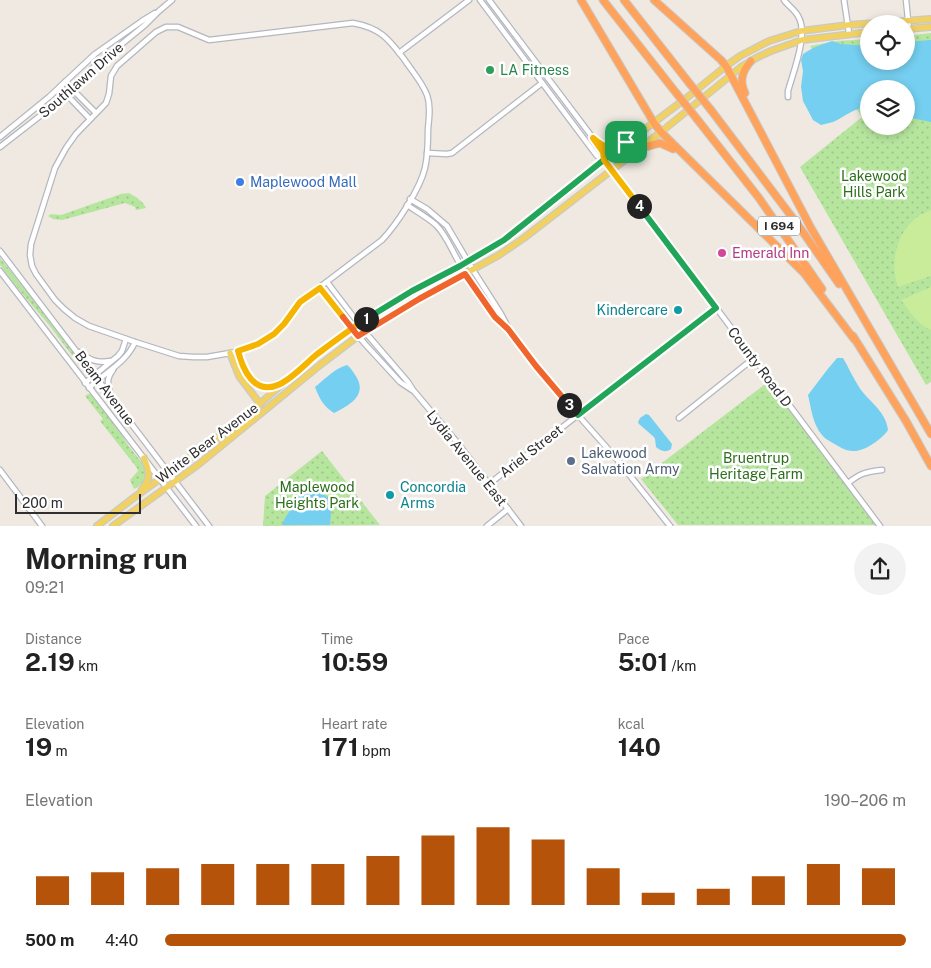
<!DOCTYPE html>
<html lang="en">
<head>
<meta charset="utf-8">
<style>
  :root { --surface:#fff; --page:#f2f2f2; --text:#222; --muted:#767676; --accent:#b45309 }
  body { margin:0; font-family:"Public Sans",sans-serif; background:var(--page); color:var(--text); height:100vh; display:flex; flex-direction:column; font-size:19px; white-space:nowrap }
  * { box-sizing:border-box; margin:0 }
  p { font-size:16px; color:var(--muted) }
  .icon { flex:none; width:28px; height:28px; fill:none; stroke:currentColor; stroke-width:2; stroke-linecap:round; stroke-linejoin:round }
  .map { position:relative; height:526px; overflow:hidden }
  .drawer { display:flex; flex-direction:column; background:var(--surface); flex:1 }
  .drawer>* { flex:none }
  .controls { position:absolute; left:860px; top:15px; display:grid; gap:10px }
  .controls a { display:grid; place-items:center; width:55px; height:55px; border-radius:50%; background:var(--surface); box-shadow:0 2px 8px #0003; font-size:25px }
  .scale { position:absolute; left:15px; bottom:12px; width:126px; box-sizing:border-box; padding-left:5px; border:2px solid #2e2e2e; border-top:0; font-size:14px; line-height:18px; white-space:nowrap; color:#2e2e2e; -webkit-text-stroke:4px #fff; paint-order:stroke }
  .pin { position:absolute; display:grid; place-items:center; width:42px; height:42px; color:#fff; margin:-21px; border-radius:10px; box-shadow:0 2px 8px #0006 }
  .km { position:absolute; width:25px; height:25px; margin:-12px; border-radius:50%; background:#222; color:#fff; font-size:14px; line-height:25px; text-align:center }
  .round { display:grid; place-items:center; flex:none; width:52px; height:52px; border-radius:26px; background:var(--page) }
  .head { display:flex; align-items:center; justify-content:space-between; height:85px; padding:0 25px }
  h1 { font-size:28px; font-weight:700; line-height:38px }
  .metrics { display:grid; grid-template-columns:repeat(3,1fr); gap:8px; height:85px; padding:5px 25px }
  .metrics div { display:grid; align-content:center }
  .metrics b { font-size:25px; font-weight:700 }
  .metrics small { font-size:14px; font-weight:400 }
  .metrics p { font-size:14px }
  .chart { height:140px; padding:10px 25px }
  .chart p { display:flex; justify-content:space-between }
  .chart svg { width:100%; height:90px; margin-top:5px; stroke:var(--accent); stroke-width:6 }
  ul { padding:0 25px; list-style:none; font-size:16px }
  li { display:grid; grid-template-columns:80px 60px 1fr; align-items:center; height:38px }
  li i { height:12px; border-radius:6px; background:var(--accent) }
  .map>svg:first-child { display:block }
  .grass { fill:url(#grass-dots); fill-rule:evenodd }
  .pitch { fill:#c9ec9a }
  .water { fill:#75cff0 }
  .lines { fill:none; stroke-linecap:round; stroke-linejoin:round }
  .minor-casing { stroke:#b4b7c1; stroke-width:7 }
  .major-casing { stroke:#c9c9c9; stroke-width:8 }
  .highway-casing { stroke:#c9c9c9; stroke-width:9 }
  .minor { stroke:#fff; stroke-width:4.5 }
  .major { stroke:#f2d163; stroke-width:5.5 }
  .highway { stroke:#ffa35c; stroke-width:7 }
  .highway-bridge-casing { stroke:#c9c9c9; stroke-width:9; stroke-linecap:butt }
  .highway-bridge { stroke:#ffa35c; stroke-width:7 }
  .split-1-casing { stroke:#fff; stroke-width:10 }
  .split-2-casing { stroke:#fff; stroke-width:10 }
  .split-3-casing { stroke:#fff; stroke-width:10 }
  .split-4-casing { stroke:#fff; stroke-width:10 }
  .split-5-casing { stroke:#fff; stroke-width:10 }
  .split-1 { stroke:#22a559; stroke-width:6 }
  .split-2 { stroke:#f5b400; stroke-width:6 }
  .split-3 { stroke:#f0652b; stroke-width:6 }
  .split-4 { stroke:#22a559; stroke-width:6 }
  .split-5 { stroke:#f5b400; stroke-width:6 }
  .leisure-dot { fill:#2e9e5b; stroke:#fff; stroke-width:2 }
  .shop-dot { fill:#3f7fe0; stroke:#fff; stroke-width:2 }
  .hotel-dot { fill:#d1479c; stroke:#fff; stroke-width:2 }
  .culture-dot { fill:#0f9aa8; stroke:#fff; stroke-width:2 }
  .service-dot { fill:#5c6f8a; stroke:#fff; stroke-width:2 }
  .labels { text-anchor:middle; stroke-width:5; stroke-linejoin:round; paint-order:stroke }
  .shield { fill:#fff; stroke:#6d6d6d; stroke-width:1 }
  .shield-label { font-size:12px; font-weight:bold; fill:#2e2e2e }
  .leisure-label { font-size:14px; fill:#27864d; stroke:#fff; text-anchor:start }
  .street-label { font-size:14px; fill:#2e2e2e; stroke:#fff }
  .park-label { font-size:14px; fill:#2c6e1b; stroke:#fff }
  .shop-label { font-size:14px; fill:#366cbe; stroke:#fff; text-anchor:start }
  .hotel-label { font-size:14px; fill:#b23c85; stroke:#fff; text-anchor:start }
  .culture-label { font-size:14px; fill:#0d838f; stroke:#fff; text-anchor:end }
  .service-label { font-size:14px; fill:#4e5e75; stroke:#fff; text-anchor:start }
</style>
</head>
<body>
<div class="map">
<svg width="931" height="526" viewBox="0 0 931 526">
  <defs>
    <pattern id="grass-dots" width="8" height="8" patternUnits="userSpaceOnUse" patternTransform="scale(1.25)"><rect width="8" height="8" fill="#b6e59e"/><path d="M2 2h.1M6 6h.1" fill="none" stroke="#9dc588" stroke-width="1.8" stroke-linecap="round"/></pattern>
  </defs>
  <rect width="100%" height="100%" fill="#efe9e1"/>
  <g class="grass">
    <path d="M931,33v349l-5,3 -126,-218 62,-50 -52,-71 27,-5 32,-2v22h37v-25zM869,89h37v37h-37z"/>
    <path d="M129,193c7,4 14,8 17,15l-10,2 -1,-3 -10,-4 -63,17 -9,-1 -5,-3 3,-2 10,1 60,-21z"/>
    <polygon points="0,258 38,305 87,369 89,374 86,373 83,370 49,325 25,297 0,265"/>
    <polygon points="768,382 876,525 678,525 641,479"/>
    <path d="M88,394h4l25,33 11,18 18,23 1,6c-2,2 -2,5 -4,7 -2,4 -5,6 -9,8l-4,-9 8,-9 -1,-3 -37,-47 3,-2 -18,-23z"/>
    <polygon points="322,451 380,525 263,526 265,496"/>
  </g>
  <g class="pitch">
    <path d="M931,210v66l-33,11c-9,-25 -1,-57 22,-72 3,-2 8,-3 11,-5z"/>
    <path d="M931,287v43c-14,-6 -21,-18 -30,-30z"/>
  </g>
  <g class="water">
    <path d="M931,40v82l-25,-5v-28h-37v18c-15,0 -24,10 -36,15 -4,1 -8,2 -12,3l-8,-5 -10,-19 -2,-14 2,-16 -2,-11 2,-6 10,-6 19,-7 9,3 28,2v15h37v-19z"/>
    <path d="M837,358h6c6,10 10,20 16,29 10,15 27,24 29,43 -6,9 -24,22 -35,21 -8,0 -15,-5 -22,-9 -3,-2 -7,-4 -9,-7 -9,-10 -11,-27 -14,-40l19,-25z"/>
    <path d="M347,365c4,3 7,8 10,13 10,18 -9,28 -23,35 -10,-6 -15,-15 -19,-26 11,-9 19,-18 32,-22z"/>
    <path d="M646,414l3,1 23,29 -1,5c-6,4 -10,2 -15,-2l-1,-8 -1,-2 -15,-13 -1,-2 2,-4z"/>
    <path d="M309,490l16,5c8,11 6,17 5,30h-48l3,-7 16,-24z"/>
  </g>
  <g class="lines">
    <defs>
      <g id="minor">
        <polyline points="480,0 597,156 604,160 621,181 880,526"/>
        <polyline points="489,0 593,138 603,152 604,160"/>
        <path d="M784,0c4,6 12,10 15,18 9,17 -6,55 -11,73v6"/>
        <polyline points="844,0 849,33"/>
        <polyline points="906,0 909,29"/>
        <path d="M353,23c27,5 35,15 51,36 8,12 18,23 23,36 4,11 2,23 1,34 0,13 0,26 -3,39 -5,21 -28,56 -43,72l-82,62 -16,22 -10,10 -10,7 -28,11 -29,5h-14l-14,-1 -44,-14 -46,-16 -14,-8 -11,-9 -9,-9 -19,-26 -4,-8 -2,-11 1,-11 24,-76 11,-20 10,-14 30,-31 3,-9 2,-18 6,-10 39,-34 10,-5h12l31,13z"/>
        <polyline points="399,53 469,0"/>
        <polyline points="65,82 96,113"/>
        <polyline points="61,86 65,93 90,119"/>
        <polyline points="0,137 49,97 95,54 142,21 155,13"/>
        <polyline points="0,147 40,116 96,65 145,25 159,11 172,0"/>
        <polyline points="427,153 447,154 452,153 542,83"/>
        <polyline points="410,199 427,209 447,226 473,270 501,314 511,333 546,379 616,458 670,526"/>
        <path d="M407,205c9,6 20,12 29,20 11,11 16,26 24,39 11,22 28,46 46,63"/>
        <polyline points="0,251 209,526"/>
        <polyline points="0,271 196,526"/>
        <polyline points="327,282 365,332 408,382 413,390 456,441 521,526"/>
        <polyline points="320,288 365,344 400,382 412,390"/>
        <path d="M79,352c10,7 18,12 31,9"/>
        <polyline points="85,383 118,356 122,351 126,339"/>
        <path d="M89,388c15,-15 38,-26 46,-46"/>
        <path d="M110,393c-3,-10 -3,-15 3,-23"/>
        <polyline points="679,418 754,358"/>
        <polyline points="0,470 42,526"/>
        <path d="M848,483c13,-10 17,-11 34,-13"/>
        <polyline points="489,484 716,308"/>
        <polyline points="487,526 508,509"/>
      </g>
      <g id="major">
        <polyline points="906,29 931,27"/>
        <path d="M593,138c11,10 15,11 29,6"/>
        <path d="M238,351c4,18 18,46 41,33"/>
        <polyline points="230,353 239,376 260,404"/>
        <path d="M142,489c10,-12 7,-18 2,-31"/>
        <polyline points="97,526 136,496 234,426 316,355 359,324 412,291 489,250 515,232 604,160 689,96 726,66 740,56 769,41 801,31 848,25 931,19"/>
        <polyline points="113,526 199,464 320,365 358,336 419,299 499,255 524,238 661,132 741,67 758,57 771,51 802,40 869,32"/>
      </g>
      <g id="highway">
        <polyline points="581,0 654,123 661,132 804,273 854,339"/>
        <polyline points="603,0 677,94"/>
        <polyline points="624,0 690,84"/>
        <polyline points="654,0 721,60 726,66 811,228 931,434"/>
        <path d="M745,93c-6,-12 -3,-22 6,-32"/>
        <polyline points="711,110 798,225 839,284"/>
        <polyline points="697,119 759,198 822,289"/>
        <polyline points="640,148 649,146 660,143 673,149"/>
        <polyline points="853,336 906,421 931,466"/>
      </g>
    </defs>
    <use href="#minor" class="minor-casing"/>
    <use href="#major" class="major-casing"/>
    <use href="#highway" class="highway-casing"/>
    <use href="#minor" class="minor"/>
    <use href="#major" class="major"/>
    <use href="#highway" class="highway"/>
    <defs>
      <g id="highway-bridge">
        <polyline points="690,84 711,110"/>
        <polyline points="677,94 697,119"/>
      </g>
    </defs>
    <use href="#highway-bridge" class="highway-bridge-casing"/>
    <use href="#highway-bridge" class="highway-bridge"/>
  </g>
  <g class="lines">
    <defs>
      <polyline id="split-1" points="366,319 412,291 460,266 504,240 626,142"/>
      <path id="split-2" d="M343,317l-23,-29 -20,14 -16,22 -10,10 -16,10 -20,7c3,10 6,20 13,28 21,24 48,-10 65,-24 16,-12 33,-25 50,-36"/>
      <polyline id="split-3" points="343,317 358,336 419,299 465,274 495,317 508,329 536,366 569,405"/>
      <polyline id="split-4" points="569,405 578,415 716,308 639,206"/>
      <path id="split-5" d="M626,142c-15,6 -20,8 -33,-4l10,14 1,8 35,46"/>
    </defs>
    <use href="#split-1" class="split-1-casing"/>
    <use href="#split-2" class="split-2-casing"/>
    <use href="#split-3" class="split-3-casing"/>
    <use href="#split-4" class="split-4-casing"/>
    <use href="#split-5" class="split-5-casing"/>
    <use href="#split-1" class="split-1"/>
    <use href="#split-2" class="split-2"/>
    <use href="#split-3" class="split-3"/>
    <use href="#split-4" class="split-4"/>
    <use href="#split-5" class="split-5"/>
  </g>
  <circle class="leisure-dot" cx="490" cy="70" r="5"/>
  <circle class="shop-dot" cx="240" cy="182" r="5"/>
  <circle class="hotel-dot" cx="722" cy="253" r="5"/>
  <g class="culture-dot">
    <circle cx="678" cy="310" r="5"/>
    <circle cx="390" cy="495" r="5"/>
  </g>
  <circle class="service-dot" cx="571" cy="461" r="5"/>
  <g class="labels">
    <rect class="shield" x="758" y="216.5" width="42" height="19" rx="4"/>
    <g class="shield-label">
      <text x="779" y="230">I 694</text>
    </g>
    <g class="leisure-label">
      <text x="500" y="75">LA Fitness</text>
    </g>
    <g class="street-label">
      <text transform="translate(81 80) rotate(-41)" y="5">Southlawn Drive</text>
      <text transform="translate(760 367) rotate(53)" y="5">County Road D</text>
      <text transform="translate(105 388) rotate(53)" y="5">Beam Avenue</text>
      <text transform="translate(207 443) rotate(-37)" y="5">White Bear Avenue</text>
      <text transform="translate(531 451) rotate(-38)" y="5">Ariel Street</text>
      <text transform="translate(467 458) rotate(51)" y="5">Lydia Avenue East</text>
    </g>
    <g class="park-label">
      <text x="874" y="181">Lakewood<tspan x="874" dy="16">Hills Park</tspan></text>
      <text x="756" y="463">Bruentrup<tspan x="756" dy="16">Heritage Farm</tspan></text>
      <text x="317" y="492">Maplewood<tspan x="317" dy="16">Heights Park</tspan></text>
    </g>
    <g class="shop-label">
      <text x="250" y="187">Maplewood Mall</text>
    </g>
    <g class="hotel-label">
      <text x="732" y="258">Emerald Inn</text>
    </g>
    <g class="culture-label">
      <text x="668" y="315">Kindercare</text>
      <text x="400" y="492" text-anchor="start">Concordia<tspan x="400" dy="16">Arms</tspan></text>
    </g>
    <g class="service-label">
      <text x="581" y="458">Lakewood<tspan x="581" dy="16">Salvation Army</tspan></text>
    </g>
  </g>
</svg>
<div class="controls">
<a><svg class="icon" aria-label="locate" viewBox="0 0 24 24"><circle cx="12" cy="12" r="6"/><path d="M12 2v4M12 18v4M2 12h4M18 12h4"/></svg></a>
<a><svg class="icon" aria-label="layers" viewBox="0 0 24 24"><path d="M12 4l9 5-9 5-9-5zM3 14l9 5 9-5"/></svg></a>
</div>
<div class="scale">200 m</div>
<div class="pin" style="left:626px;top:142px;background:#1e9e55"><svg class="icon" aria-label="arrive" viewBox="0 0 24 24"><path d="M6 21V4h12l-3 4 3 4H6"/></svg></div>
<b class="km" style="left:366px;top:319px">1</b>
<b class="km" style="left:569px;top:405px">3</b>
<b class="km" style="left:639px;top:206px">4</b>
</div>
<section class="drawer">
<div class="head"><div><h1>Morning run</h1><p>09:21</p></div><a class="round"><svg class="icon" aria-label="share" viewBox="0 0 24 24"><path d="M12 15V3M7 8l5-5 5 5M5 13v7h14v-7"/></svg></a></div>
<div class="metrics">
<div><p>Distance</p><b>2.19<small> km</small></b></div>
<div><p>Time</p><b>10:59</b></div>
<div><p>Pace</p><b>5:01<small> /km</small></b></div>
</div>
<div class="metrics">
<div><p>Elevation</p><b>19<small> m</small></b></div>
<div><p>Heart rate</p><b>171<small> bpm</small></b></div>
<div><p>kcal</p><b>140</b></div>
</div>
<div class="chart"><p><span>Elevation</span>190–206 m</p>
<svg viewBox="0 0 160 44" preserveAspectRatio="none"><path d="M5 44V30M15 44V28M25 44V26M35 44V24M45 44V24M55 44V24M65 44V20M75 44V10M85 44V6M95 44V12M105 44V26M115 44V38M125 44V36M135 44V30M145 44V24M155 44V26"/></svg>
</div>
<ul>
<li><b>500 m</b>4:40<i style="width:100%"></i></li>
</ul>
</section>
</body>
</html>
